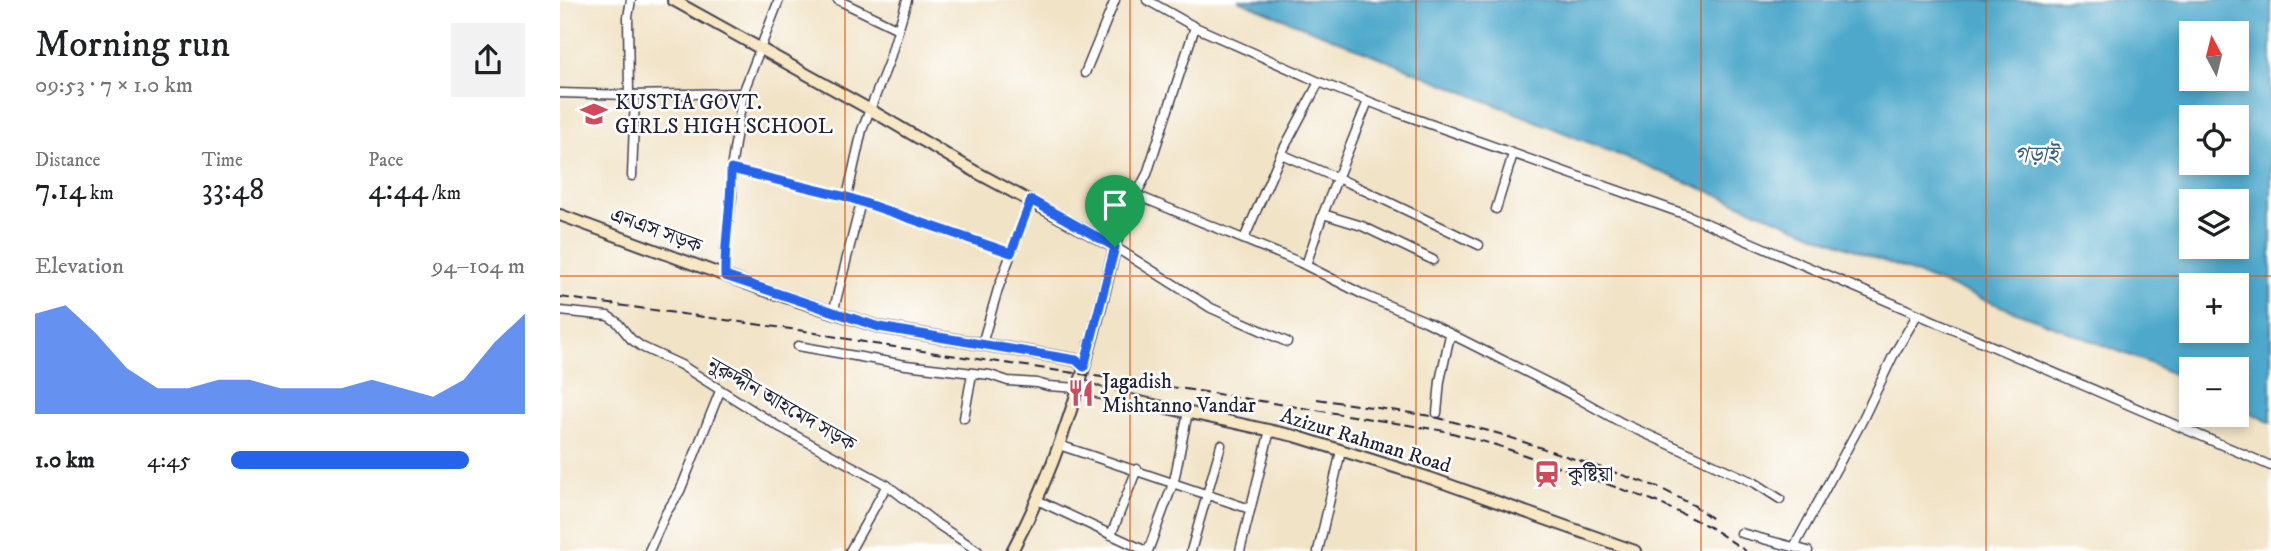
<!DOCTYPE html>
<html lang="en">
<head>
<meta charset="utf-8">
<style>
  :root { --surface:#fff; --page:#f2f2f2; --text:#202124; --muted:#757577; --accent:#2563eb }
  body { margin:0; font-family:"IM FELL DW Pica","Noto Serif Bengali",serif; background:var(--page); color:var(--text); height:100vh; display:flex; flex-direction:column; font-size:26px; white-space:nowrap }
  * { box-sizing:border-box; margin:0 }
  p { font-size:23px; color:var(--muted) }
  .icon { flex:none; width:38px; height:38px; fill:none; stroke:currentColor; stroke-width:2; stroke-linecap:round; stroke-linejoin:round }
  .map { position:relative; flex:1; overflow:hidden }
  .side { display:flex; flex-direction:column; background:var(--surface); width:560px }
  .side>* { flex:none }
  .needle { width:46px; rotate:353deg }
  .fabs { position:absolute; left:1619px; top:21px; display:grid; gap:14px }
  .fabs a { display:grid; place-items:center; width:70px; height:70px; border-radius:0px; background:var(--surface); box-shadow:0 4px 10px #0003; font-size:35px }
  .pin { position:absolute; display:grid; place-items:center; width:60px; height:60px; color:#fff; margin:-72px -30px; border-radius:50% 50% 50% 0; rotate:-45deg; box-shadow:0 0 7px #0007 }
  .pin .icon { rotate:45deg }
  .round { display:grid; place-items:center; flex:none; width:74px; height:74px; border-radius:0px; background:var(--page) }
  .head { display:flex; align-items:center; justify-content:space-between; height:119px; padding:0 35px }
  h1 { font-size:38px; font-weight:600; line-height:52px }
  .metrics { display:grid; grid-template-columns:repeat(3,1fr); gap:10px; height:119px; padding:7px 35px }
  .metrics div { display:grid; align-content:center }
  .metrics b { font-size:30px; font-weight:600 }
  .metrics small { font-size:19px; font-weight:400 }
  .metrics p { font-size:19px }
  .chart { height:196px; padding:14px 35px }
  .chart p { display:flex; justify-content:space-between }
  .chart svg { width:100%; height:126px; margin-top:7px; fill:var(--accent); opacity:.7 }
  ul { padding:0 35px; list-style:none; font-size:23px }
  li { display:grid; grid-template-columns:112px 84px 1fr; align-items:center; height:52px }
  li i { height:18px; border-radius:9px; background:var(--accent) }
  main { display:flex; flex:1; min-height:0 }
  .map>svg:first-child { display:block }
  .water { fill:#4da8cb; stroke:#386583; stroke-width:2; fill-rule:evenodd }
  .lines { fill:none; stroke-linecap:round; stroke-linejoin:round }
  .street-casing { stroke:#413f50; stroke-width:11 }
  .secondary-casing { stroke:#413f50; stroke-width:14 }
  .street { stroke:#fff; stroke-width:8 }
  .secondary { stroke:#f7e8c3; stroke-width:10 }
  .rail { stroke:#22223b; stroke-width:2; stroke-dasharray:10 5; stroke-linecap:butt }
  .route-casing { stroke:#fff; stroke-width:14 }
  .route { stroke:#2563eb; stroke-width:9 }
  .grid { fill:none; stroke:#de560e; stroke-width:2; stroke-opacity:0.55 }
  .labels { text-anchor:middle; stroke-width:5; stroke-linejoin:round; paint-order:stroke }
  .poi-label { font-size:21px; fill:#22223b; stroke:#fff; text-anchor:start }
  .street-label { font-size:21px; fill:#22223b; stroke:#fff }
  .water-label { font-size:23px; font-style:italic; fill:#355e7c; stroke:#fff }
</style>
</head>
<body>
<main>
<section class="side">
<div class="head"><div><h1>Morning run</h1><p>09:53 · 7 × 1.0 km</p></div><a class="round"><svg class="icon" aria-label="share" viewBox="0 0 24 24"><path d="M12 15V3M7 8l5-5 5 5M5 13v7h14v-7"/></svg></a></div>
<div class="metrics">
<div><p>Distance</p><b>7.14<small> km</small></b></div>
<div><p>Time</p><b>33:48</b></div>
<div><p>Pace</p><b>4:44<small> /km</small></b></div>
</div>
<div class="chart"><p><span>Elevation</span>94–104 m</p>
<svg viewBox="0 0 160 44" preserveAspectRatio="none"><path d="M0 44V9L10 6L20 16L30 28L40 35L50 35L60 32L70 32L80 35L90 35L100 35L110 32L120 35L130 38L140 32L150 19L160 9V44z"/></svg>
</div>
<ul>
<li><b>1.0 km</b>4:45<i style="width:81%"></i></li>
</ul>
</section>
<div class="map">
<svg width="1711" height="551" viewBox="0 0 1711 551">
  <rect width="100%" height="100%" fill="#fff"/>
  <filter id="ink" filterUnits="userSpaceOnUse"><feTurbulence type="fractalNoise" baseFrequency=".0143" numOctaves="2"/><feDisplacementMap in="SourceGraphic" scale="14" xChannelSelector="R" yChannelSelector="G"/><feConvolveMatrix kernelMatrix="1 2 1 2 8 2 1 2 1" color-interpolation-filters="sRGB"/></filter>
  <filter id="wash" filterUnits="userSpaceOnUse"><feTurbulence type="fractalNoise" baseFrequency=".00686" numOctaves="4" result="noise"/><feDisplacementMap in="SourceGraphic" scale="28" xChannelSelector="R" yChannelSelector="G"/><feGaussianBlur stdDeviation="1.57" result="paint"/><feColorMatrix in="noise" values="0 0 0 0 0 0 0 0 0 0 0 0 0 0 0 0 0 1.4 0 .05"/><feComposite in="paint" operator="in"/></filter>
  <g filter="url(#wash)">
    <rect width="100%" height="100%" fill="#f1e3c6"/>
    <path class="water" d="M678,0h1033v423l-34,-17 -1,-37h-45v14l-39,-19 -334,-128zM1631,33h45v46h-45zM1631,117h45v46h-45zM1631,201h45v46h-45zM1631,285h45v46h-45z"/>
  </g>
  <g filter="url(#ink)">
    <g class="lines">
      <defs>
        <g id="street">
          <polyline points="278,0 338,29"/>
          <polyline points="587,0 635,27 759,82 836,112 1127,215 1711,466"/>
          <polyline points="635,27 587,174 576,195 555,247 651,308 727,342"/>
          <polyline points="525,73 555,0"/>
          <polyline points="0,93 69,95 183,93"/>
          <polyline points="69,95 68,17 71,0"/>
          <polyline points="721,154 791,184 919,245"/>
          <polyline points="171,169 287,197 451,253"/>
          <polyline points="72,176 75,95"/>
          <polyline points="576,195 739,262 804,295 865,321 1012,395 1062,423 1195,483 1220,499"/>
          <polyline points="287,197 302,130 329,61 347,0"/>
          <polyline points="936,209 953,154"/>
          <polyline points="763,214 802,226 873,260"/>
          <polyline points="684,239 721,154 759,82"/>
          <polyline points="746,265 763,214 808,101"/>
          <polyline points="165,276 165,248 172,196 171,169 183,93 219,0"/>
          <polyline points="0,311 48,316 57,322 71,339 82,347 121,365 216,425 327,485 377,524 418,551"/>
          <polyline points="273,313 301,202"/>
          <polyline points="422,344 438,289 471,200"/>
          <polyline points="238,346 346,365 430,375 448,381 477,383 488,386 519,388"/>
          <polyline points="877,413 880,381 890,335"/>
          <polyline points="404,418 412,374"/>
          <polyline points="499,445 690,509"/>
          <polyline points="477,500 586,551"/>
          <polyline points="1181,533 1248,551"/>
          <polyline points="551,535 577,469"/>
          <polyline points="1234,547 1301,423 1333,356 1357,315"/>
          <polyline points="89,551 106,513 120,491 160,391"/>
          <polyline points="290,551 327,485"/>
          <polyline points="588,551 614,481 628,412"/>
          <polyline points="631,551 661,445"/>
          <polyline points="680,551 710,430"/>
          <polyline points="758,551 781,451"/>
        </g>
        <g id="secondary">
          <path d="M113,0l196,109 107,63 139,75c-25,106 -51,207 -103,304"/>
          <polyline points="0,215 201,289 319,327 516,360 524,367"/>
          <polyline points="521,385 539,393 735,436 870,478 1075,551"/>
        </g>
      </defs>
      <use href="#street" class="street-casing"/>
      <use href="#secondary" class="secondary-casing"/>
      <use href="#street" class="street"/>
      <use href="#secondary" class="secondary"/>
      <g class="rail">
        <polyline points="0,297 245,331 314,344 645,392 885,431 936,445 1092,500 1148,526 1186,551"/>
        <polyline points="757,399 871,416 940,434 1098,487 1135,506 1155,521"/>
      </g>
    </g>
  </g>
  <g class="lines" filter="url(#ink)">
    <defs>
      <path id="route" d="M171,169l116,28 164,56 20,-53 84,47 -31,120 -8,-7 -197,-33 -154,-51c-1,-36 7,-71 6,-107z"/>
    </defs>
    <use href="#route" class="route-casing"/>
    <use href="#route" class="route"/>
  </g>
  <path class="grid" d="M285,0v551M570,0v551M856,0v551M1141,0v551M1426,0v551M0,276h1711"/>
  <defs>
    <symbol id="school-bare" viewBox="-9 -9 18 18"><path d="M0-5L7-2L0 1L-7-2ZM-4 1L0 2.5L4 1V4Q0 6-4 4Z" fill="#d1495b" stroke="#fff" stroke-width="2.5" paint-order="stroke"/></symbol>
    <symbol id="restaurant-bare" viewBox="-9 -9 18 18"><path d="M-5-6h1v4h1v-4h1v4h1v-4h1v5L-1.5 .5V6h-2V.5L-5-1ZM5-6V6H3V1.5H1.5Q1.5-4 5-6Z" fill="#d1495b" stroke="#fff" stroke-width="2.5" paint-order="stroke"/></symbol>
    <symbol id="station-bare" viewBox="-9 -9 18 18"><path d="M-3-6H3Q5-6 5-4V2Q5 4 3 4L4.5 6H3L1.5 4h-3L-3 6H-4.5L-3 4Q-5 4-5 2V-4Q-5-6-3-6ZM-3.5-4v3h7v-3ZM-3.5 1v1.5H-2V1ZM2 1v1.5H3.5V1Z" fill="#d1495b" stroke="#fff" stroke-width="2.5" paint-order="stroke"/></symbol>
  </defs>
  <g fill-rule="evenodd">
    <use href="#school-bare" x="15" y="95" width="38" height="38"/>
    <use href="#restaurant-bare" x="502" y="374" width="38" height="38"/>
    <use href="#station-bare" x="968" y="455" width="38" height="38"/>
  </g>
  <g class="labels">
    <g class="poi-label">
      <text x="55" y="109">KUSTIA GOVT.<tspan x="55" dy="24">GIRLS HIGH SCHOOL</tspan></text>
      <text x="542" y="388">Jagadish<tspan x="542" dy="24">Mishtanno Vandar</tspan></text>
      <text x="1008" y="481">কুষ্টিয়া</text>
    </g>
    <g class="street-label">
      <text transform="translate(96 230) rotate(20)" y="7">এনএস সড়ক</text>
      <text transform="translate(222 404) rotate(30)" y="7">নুরুদ্দীন আহমেদ সড়ক</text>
      <text transform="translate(806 440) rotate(17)" y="7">Azizur Rahman Road</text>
    </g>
    <g class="water-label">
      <text x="1476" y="162">গড়াই</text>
    </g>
  </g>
</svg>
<div class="fabs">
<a><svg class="needle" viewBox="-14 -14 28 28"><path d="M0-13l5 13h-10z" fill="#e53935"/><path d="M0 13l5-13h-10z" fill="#757577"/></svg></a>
<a><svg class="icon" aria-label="locate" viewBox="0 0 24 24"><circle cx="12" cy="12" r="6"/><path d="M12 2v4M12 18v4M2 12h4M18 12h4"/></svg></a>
<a><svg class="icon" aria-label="layers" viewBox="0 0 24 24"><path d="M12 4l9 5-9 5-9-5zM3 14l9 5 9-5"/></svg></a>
<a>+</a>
<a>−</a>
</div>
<div class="pin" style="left:555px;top:247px;background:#1e9e55"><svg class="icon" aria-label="arrive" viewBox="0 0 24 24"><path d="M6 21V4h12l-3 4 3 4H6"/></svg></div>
</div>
</main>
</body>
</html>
